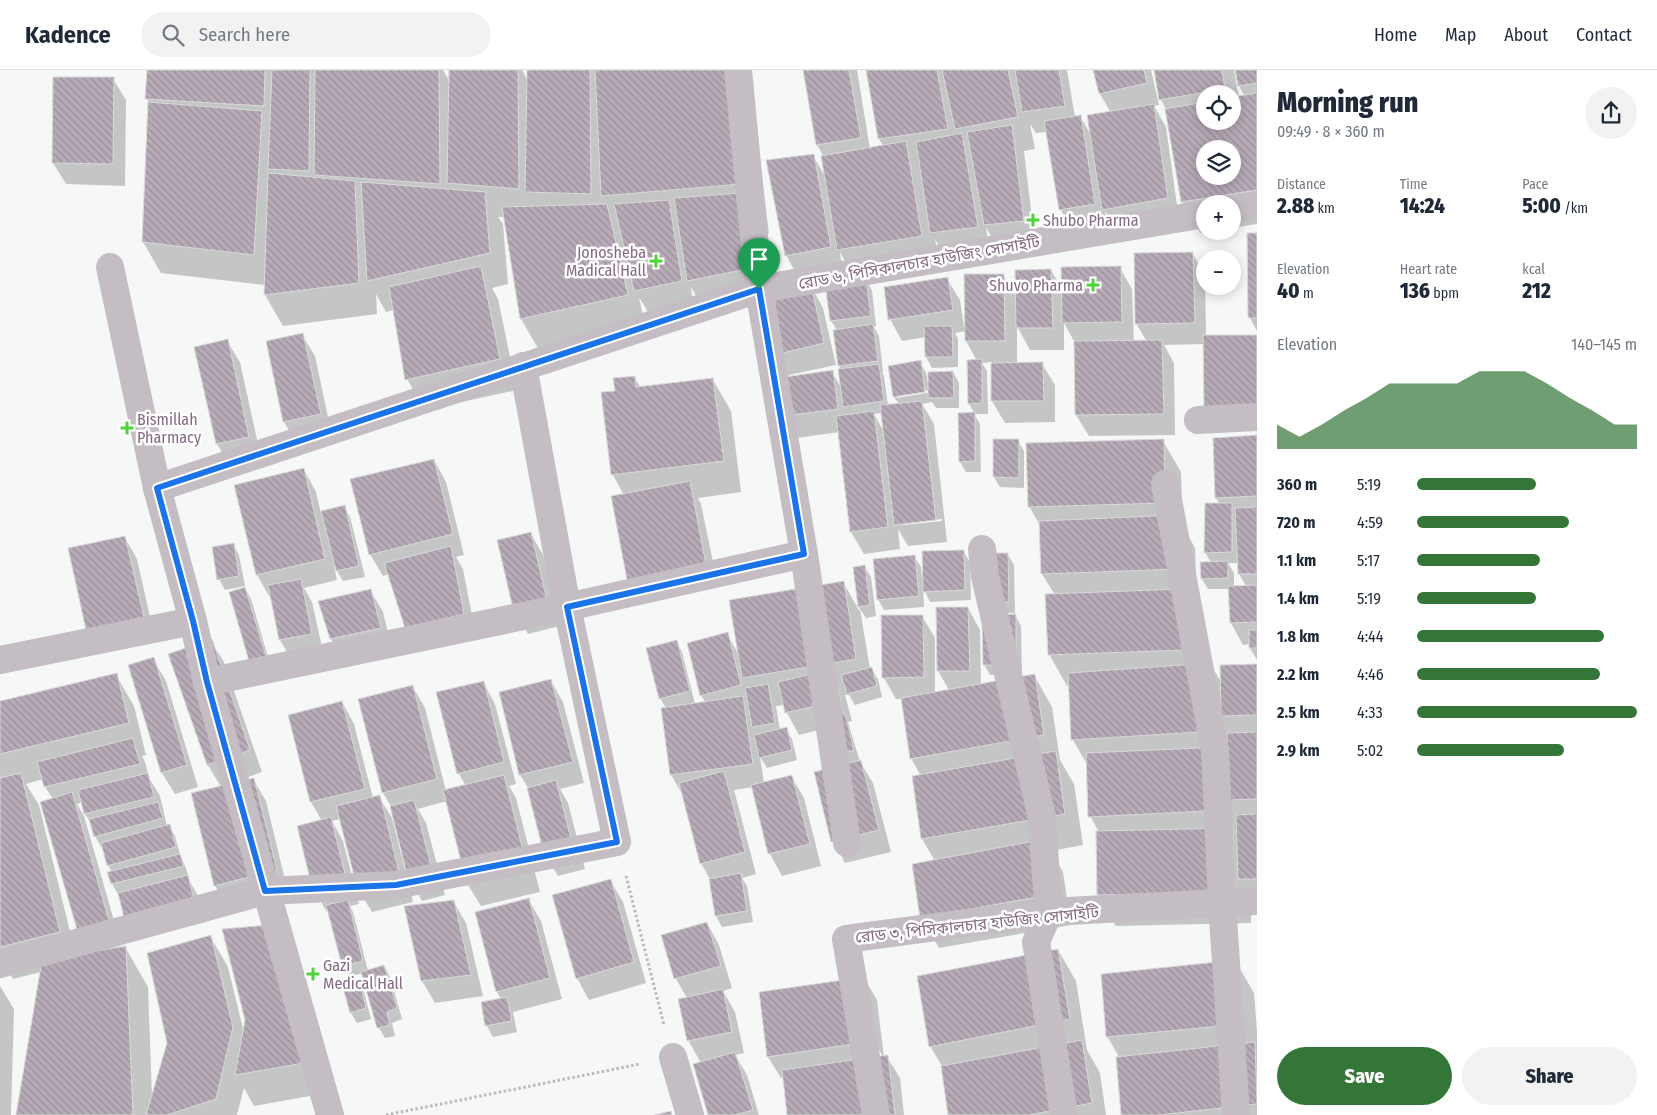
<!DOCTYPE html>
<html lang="en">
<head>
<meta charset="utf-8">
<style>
  :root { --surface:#fff; --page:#f2f2f3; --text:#1f2937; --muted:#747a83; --line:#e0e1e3; --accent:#347638 }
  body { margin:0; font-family:"Fira Sans Condensed","Noto Sans Bengali",sans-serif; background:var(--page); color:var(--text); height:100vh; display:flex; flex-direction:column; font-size:19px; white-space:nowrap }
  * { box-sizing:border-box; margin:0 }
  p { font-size:16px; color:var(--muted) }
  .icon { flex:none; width:28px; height:28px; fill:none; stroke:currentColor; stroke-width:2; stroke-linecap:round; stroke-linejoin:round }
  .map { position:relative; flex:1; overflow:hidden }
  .drawer { display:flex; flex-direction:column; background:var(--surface); width:400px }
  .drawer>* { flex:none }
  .controls { position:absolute; left:1196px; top:15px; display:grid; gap:10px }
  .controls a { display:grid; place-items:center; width:45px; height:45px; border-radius:50%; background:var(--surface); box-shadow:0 2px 12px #0003; font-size:25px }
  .pin { position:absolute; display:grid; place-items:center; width:42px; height:42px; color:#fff; margin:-51px -21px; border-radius:50% 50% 50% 0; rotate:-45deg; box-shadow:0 0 5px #0007 }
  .pin .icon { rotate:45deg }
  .round { display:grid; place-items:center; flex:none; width:52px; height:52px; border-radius:26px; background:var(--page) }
  .head { display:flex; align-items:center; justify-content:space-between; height:85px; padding:0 20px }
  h1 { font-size:28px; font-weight:800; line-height:38px }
  .stats { display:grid; grid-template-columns:repeat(3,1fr); gap:8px; height:85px; padding:5px 20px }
  .stats div { display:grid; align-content:center }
  .stats b { font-size:21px; font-weight:800 }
  .stats small { font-size:14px; font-weight:400 }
  .stats p { font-size:14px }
  .chart { height:140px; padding:10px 20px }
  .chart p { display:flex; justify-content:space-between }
  .chart svg { width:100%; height:90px; margin-top:5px; fill:var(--accent); opacity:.7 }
  .action { display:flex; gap:10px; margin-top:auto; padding:10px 20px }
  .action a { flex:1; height:58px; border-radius:30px; background:var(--accent); color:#fff; font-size:20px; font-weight:800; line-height:58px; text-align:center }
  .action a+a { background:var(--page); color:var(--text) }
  ul { padding:0 20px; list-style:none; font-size:16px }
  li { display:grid; grid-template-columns:80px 60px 1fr; align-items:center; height:38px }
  li i { height:12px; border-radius:6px; background:var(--accent) }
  header { display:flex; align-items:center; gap:30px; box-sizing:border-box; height:70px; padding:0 25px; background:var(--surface); border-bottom:1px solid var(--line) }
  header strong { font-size:24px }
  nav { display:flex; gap:28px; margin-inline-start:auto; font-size:18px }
  .search { width:350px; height:45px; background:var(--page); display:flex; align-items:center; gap:12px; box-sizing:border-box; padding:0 18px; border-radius:28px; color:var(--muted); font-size:19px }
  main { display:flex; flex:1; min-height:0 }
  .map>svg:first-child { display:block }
  .shadow { fill:#0003; fill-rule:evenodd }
  .building { fill:url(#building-back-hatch); stroke:#d8dad9; fill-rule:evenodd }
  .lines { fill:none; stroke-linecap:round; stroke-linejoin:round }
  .path { stroke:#beb8bd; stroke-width:3; stroke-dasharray:2.5 2.5; stroke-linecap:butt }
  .street { stroke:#c5bdc4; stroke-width:28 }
  .route-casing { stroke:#fff; stroke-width:10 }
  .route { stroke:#1a73e8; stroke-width:6 }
  .poi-dot { fill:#4ed43a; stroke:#fff; stroke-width:2 }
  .labels { text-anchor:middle; stroke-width:5; stroke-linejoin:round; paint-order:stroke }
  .poi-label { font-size:16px; fill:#846a82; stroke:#fff; text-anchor:start }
  .street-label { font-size:16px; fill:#846a82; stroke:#fff }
</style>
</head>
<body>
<header>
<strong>Kadence</strong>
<div class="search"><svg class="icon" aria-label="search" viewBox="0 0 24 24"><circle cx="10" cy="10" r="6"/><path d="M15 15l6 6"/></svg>Search here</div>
<nav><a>Home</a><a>Map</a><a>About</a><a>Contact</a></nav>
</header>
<main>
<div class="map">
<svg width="1257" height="1045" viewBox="0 0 1257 1045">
  <defs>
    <pattern id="building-back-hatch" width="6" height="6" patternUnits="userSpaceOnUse" patternTransform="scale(1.25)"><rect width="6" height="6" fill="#b7abb7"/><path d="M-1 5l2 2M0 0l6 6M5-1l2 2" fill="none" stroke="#9a8f9a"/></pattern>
  </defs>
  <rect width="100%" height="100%" fill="#f6f8f7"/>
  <g class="shadow">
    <polygon points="148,0 315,0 316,2 316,0 443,0 450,12 451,0 522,0 528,11 528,0 739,0 752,22 769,164 757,166 768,219 700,233 691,217 693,233 648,242 639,227 645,256 539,280 521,249 505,147 498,147 503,154 508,214 492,218 498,229 517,320 425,340 407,309 394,240 386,242 376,224 377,244 283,256 265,225 265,215 161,203 143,172 149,33 147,29"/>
    <path d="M804,0h53l13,79 13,-3 -4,-7 -12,-69h200l8,47 5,-1 11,19 20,-22 -11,-19 -5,-24h56l8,35 -5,1 12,21 13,92 -63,12 -11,-20 2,15 -34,6 -12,-22 -14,-78 -11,1 -6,-9 5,25 -11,2 11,92 -38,4 -11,-20 3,21 -45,7 -9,-16 5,28 -75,12 7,11 4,36 -2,1 5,9 4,36h-1l2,4 4,30 11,-2 -5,-7 -4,-30 30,-5 6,11 2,10 25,-11 6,11v25h-23l-4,-6 -10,2 12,20 13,118 -39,4 -10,-17 2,20 -36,5 -13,-22 -12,-100 -42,6 -8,-61 -14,-23 36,-68 12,22 13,57 -47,10v2l43,-5 10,17 -1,-19 -2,-4 -5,-35 3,-1 -6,-9 25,-40 -16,-29 2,17 -44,8 -12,-22 27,-99 12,20 -1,-19 -7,-12zM931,320l1,2 -35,6v-3zM882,343l2,19 -10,-18zM942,449v2l-39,4v-2z"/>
    <path d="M1155,0h79l5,28 6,-1 -6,-11 -3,-16h21v154l-25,4v-24h-27v27h7l-12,2 -18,-31 -15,-91 -6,-11zM1205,24h27v27h-27zM1205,79h27v27h-27z"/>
    <polygon points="113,9 126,30 125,116 66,114 53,93"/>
    <polygon points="1257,164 1257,261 1250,248"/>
    <polygon points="1135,184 1193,184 1205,205 1206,267 1257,266 1257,358 1218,359 1205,338 1204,274 1164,275 1174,293 1175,365 1089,366 1076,345 1075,273 1064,253 1064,280 1030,280 1017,256 1017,294 1042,294 1055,315 1055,352 1005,353 992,331 992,292 982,293 987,301 988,344 974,344 980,354 981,402 966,402 960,392 959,344 975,344 969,334 968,291 977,291 966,271 966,261 955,263 958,268 958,297 932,298 926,287 926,267 902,271 890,249 885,218 947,209 960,230 964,257 966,257 965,205 1003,205 1017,228 1016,201 1051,200 1063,221 1062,198 1120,198 1132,219 1134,272 1147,272 1136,253"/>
    <polygon points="302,265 315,286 332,366 297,374 284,352 267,272"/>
    <polygon points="227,271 240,292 261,388 229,395 217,374"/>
    <polygon points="634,307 641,318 713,310 731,341 741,422 698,428 701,434 718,516 624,425 613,405 617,322"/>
    <path d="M1257,366v224l-7,-12v-4l-7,1 -12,-22 -2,-34h-21l-6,-10 9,-16 -6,-11 15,-47 -4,-7zM1228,493h10l1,11 7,12 -12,1v-14z"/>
    <polygon points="1018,371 1024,381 1024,418 1000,417 994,407"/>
    <polygon points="1163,371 1181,402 1183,456 1195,478 1197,530 1211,595 1222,614 1257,596 1257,840 1251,829 1251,853 1116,856 1098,825 1099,762 1090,746 1088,696 1073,670 1070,616 1067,616 1049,584 1055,525 1042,504 1041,457 1029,436"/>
    <polygon points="434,390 446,412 464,485 456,487 463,499 476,566 418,580 389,504 383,506 370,484"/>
    <polygon points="304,400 316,422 321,443 344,437 350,447 365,507 343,511 334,496 337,510 304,518 312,532 324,586 293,592 280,570 272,526 269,526 257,505"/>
    <polygon points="531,464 543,485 560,556 528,564 515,542"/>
    <polygon points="125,468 137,489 155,569 100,581"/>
    <polygon points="233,474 239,485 245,516 225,520 219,509"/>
    <polygon points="963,481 970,492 971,530 930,532 923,518 924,537 884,540 878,529 914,486 921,497 922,509 924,509"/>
    <polygon points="1008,485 1014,495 1015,543 984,543"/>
    <polygon points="865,497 871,507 876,546 866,548 860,539 870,599 871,599 878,609 882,627 855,635 849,625 845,625 852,651 848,652 860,692 873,713 891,782 845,793 833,771 833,699 819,660 799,665 787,643 785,635 776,636 780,660 786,659 792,669 797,690 767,698 760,687 764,713 791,706 804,728 821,796 782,806 770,784 753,717 734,720 756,804 742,808 747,816 753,852 722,857 716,846 710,809 701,793 684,727 671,705 662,639 666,638 660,628 676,571 682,582 695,634 705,632 701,625 727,564 739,585 843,512 860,542 855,498"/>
    <polygon points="245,518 251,529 273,604 231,522"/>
    <polygon points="370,520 383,542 392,579 343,590 331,569"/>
    <polygon points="968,538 980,560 981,615 1034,605 1052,637 1060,690 1074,714 1083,775 1051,781 1063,802 1071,855 939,878 921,847 935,791 922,769 913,707 921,706 911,688 902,629 896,629 884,608 922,546 935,568 935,623 949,620 938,601"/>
    <polygon points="1015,545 1021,556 1022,605 990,605 984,594"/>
    <polygon points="211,571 224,592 262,702 231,713 253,709 266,731 288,822 228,837 215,816 221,717 208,695 169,585"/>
    <polygon points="153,589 166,611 198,717 175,724 162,703 130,596"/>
    <path d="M116,605l18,31 12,49 -4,1 3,6 4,16 11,18 7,30h2l6,10 6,22 4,8 4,11h-2l13,22 6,23 -68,17 -18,-45h-2l-6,-10v-12l-4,-7 -5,-19 -2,1 -6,-11 -3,-11 -7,-11 -3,-12 -5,2 7,12 37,129 -8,3 1,1 11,-2 23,40 4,109 58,-160 18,31 16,66 3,-13 -23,-90 97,164 -67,12 -10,-18 -7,27h-220l24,-143 -28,7 -13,-22v-254zM43,709l2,8 8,12 26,133 -3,24 -37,-151 -13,-21z"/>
    <polygon points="551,611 563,632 584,713 560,719 568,733 585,799 558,806 545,784 529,719 520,705 500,623"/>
    <polygon points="483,612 495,634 516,714 509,716 516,728 540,822 481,836 468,815 447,731 418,739 426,753 445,825 422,831 410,809 392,738 383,723 413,617 425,638 446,721 466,716 459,704"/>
    <polygon points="342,632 354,654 373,728 379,727 392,748 413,832 372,842 359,821 341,749 332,751 343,771 359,834 350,836 353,842 368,901 384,896 390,907 402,949 392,953 395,966 385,968 379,958 363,903 349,907 343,896 329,841 327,842 314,820 322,751 311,732 289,646"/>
    <polygon points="610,810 623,832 646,913 589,930 577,908"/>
    <polygon points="528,829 541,851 562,929 513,942 517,962 493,967 487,956 483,933 501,929 497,922"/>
    <polygon points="453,831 466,853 483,926 435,933 422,911 406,837"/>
    <polygon points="707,853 719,875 732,918 723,921 735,942 744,983 735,985 747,1005 759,1045 709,1045 701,993 688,970 687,928 676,909 663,866"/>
    <polygon points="1058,880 1076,911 1087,980 1100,1003 1106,1045 950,1045 942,996 930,976"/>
    <polygon points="1236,892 1254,923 1257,961 1257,1045 1122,1045 1119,987 1107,966"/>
    <path d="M864,908l13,22 7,57h3l13,21 4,37h-116l-4,-37h-3l-13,-21 -8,-64zM871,965l12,22h-3z"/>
    <polygon points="358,911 364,922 371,949 357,953 351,943"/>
    <polygon points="0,916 14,939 11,1045 0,1045"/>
  </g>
  <g class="building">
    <polygon points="147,0 265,0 264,36 145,29"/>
    <polygon points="272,0 310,0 309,101 268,99"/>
    <polygon points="315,0 439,0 440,114 314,105"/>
    <polygon points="449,0 518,0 519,119 447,113"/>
    <polygon points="527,0 590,0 591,124 525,122"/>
    <polygon points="595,0 727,0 741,114 601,126"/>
    <polygon points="803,0 849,0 861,68 816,75"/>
    <polygon points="866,0 937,0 948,59 878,69"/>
    <polygon points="942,0 1008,0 1018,47 955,59"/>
    <polygon points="1015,0 1059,0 1065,36 1022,42"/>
    <polygon points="1093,0 1144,0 1147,13 1099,24"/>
    <polygon points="1154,0 1222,0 1225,19 1159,30"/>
    <polygon points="1235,0 1257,0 1257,13 1238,16"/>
    <polygon points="53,7 114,7 113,94 52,93"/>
    <path d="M1257,23v97l-76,12 -16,-93 40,-7v19h27v-24zM1205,79h27v27h-27z"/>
    <polygon points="148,32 262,41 254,185 142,172"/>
    <polygon points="1154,34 1168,128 1102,140 1087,45"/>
    <polygon points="1081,45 1095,134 1059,140 1044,51"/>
    <polygon points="1012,55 1024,151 984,155 967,62"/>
    <polygon points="962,63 978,157 930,163 916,72"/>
    <polygon points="906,71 922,166 837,180 821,86"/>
    <polygon points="814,84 831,177 785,186 766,90"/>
    <polygon points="268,103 355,111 359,213 264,225"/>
    <polygon points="361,112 485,122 490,183 367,211"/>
    <polygon points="741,123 757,197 687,211 674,128"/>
    <polygon points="669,130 682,211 634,221 614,134"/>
    <polygon points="607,134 628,225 520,249 502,137"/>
    <polygon points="1247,163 1257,163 1257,248 1248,248"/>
    <polygon points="1193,182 1195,253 1135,254 1134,183"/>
    <polygon points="481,196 500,289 405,310 389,217"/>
    <polygon points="1121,196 1122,252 1062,253 1061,197"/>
    <polygon points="1051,199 1053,258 1016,258 1015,200"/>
    <polygon points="964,204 1004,204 1005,271 965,271"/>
    <polygon points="948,207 953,240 888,250 884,217"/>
    <polygon points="866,208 871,246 830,251 825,214"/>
    <polygon points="811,215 824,273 774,285 761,225"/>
    <polygon points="873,254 878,291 838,296 833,260"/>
    <polygon points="924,256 952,256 953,287 925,287"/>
    <polygon points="303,263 321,344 283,352 266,271"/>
    <polygon points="1203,265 1257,265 1257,337 1204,338"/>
    <polygon points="228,269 249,367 216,374 194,277"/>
    <polygon points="1162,270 1164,344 1075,345 1074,271"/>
    <polygon points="982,289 982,333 968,334 967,290"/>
    <polygon points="921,290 925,322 893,327 888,296"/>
    <polygon points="1043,292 1044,331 991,331 991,293"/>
    <polygon points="879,294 884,331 843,337 838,299"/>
    <polygon points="833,300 838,339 783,346 778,308"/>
    <polygon points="953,301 954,328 928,328 928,302"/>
    <polygon points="635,306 636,317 713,308 724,391 611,405 601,322 615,321 613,308"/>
    <polygon points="922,331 936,450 894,455 880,335"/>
    <polygon points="874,341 888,457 850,462 836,346"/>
    <polygon points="975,342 975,391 959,392 958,343"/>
    <polygon points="1257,365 1257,426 1215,428 1213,368"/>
    <polygon points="993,369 1019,369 1019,408 993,407"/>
    <polygon points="1164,369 1165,433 1028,437 1026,373"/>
    <polygon points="434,389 453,464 369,485 350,409"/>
    <polygon points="304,398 325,489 256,505 234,415"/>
    <polygon points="690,411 706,495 627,510 611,426"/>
    <polygon points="1205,433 1232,433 1232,482 1204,483"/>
    <polygon points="345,435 359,496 336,501 321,441"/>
    <polygon points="1257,437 1257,504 1238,504 1235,438"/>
    <polygon points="1178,445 1179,499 1041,504 1039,451"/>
    <polygon points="531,462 548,535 514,543 497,470"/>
    <polygon points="125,466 144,547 86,560 68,478"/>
    <polygon points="234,473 239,506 217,510 212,477"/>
    <polygon points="451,476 464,544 405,558 384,493"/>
    <polygon points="964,480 965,520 923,522 922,481"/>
    <polygon points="976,483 1008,483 1009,532 977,532"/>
    <polygon points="915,485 919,526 877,530 873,489"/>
    <polygon points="1228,491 1228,508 1201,509 1200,492"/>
    <polygon points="865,495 870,535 858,537 853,497"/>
    <polygon points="301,509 312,564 279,570 268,515"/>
    <polygon points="844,511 856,589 742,608 729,530"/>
    <polygon points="1257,515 1257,552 1230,553 1228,516"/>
    <polygon points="245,517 268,593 251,598 229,522"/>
    <polygon points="371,519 381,558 330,569 318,531"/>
    <polygon points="1182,519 1184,580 1048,585 1045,524"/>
    <polygon points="936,537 968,537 970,601 937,601"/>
    <polygon points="1016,544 1016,595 983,595 982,545"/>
    <polygon points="881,545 923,545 924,607 882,608"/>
    <rect x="1249" y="560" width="8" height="18"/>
    <polygon points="728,562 741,615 700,626 687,573"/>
    <polygon points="212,569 250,680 207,695 168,584"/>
    <polygon points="677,570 690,621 659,629 646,578"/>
    <polygon points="154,587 187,695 161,703 128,595"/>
    <polygon points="1211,593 1215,661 1071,670 1068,603"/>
    <polygon points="1257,594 1257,645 1221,646 1220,595"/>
    <polygon points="872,597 877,616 847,624 841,605"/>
    <polygon points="832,599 841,630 785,643 778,612"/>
    <polygon points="117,603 129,653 0,684 0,631"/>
    <polygon points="1035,604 1044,665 910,689 901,628"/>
    <polygon points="551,609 573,692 519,705 499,622"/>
    <polygon points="484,611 504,692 457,704 436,622"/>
    <polygon points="768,614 775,653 752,657 745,618"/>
    <polygon points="413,615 437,709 382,723 358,629"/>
    <polygon points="743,626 753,694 670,705 661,638"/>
    <polygon points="342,631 365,719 310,732 288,645"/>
    <polygon points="845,643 854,680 825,688 815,651"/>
    <polygon points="787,657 792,680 759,688 754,665"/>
    <polygon points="1257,662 1257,729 1228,730 1227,663"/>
    <polygon points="133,668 140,694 44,717 37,692"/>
    <polygon points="1223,677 1225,740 1088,747 1086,683"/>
    <polygon points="1056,681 1065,744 921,769 912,706"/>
    <polygon points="861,690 879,760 831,772 814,702"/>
    <polygon points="724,701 745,782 700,794 679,713"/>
    <polygon points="21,703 60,862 0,877 0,708"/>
    <polygon points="148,703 154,727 84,744 78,720"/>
    <polygon points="504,705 528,800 467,815 443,720"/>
    <polygon points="792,705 810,774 768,784 751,715"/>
    <polygon points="254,708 277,800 214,816 191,723"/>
    <polygon points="556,710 573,777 544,784 527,718"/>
    <polygon points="72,722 110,854 78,863 40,732"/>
    <polygon points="380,725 401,810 358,821 336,736"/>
    <polygon points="414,730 433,803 408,809 390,736"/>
    <polygon points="158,732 163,748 94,767 89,749"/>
    <polygon points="1257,744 1257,809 1238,809 1236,745"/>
    <polygon points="331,747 347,812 313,821 297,756"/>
    <polygon points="170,754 176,777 107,796 101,773"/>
    <polygon points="1233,758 1234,822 1097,825 1096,761"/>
    <polygon points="1045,769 1054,824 920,848 912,794"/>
    <polygon points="180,784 184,796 111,814 107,802"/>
    <polygon points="741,803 747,841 715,846 709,809"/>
    <polygon points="188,805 194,830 124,848 118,823"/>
    <polygon points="611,809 634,892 576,909 552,825"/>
    <polygon points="529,828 550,908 496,922 475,842"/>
    <polygon points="348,830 363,891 342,896 326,835"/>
    <polygon points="454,830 471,905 421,911 404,836"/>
    <polygon points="707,852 721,896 674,909 661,865"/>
    <polygon points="269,855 304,993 235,1005 245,950 222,859"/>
    <polygon points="211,865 233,957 216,1029 167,1045 146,1045 167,973 147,883"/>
    <polygon points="126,876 133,1045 16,1045 42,890"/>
    <polygon points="1058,879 1070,949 929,977 917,906"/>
    <polygon points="1236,890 1242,954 1106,967 1101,904"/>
    <polygon points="384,895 397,938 387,942 390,955 377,958 361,902"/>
    <polygon points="865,907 873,971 767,987 759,922"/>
    <polygon points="359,909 366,938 350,943 342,914"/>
    <polygon points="723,919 732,962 687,971 678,929"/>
    <polygon points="507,927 512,951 485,956 481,932"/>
    <polygon points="1082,970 1092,1033 1029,1045 948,1045 941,996"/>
    <polygon points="1255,972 1257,1034 1159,1045 1121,1045 1116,987"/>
    <polygon points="735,982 753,1040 735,1045 708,1045 693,994"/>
    <polygon points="888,985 895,1045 787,1045 782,1000"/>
    <polygon points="671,1041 672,1045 654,1045"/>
  </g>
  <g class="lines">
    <g class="path">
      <polyline points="626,806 664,955"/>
      <polyline points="386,1045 640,994"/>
    </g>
    <g class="street">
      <polyline points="738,0 759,219 804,484 847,773"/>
      <polyline points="1232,139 1257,135"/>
      <polyline points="110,197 157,418 193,551 207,612 330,1045"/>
      <polyline points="1198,350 1257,347"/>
      <polyline points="1165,414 1215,680 1222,832 1236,1045"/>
      <polyline points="157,418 759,219 1205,144"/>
      <polyline points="982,479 985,507 1041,743 1049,842 1036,872 1064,1045"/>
      <polyline points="0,590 193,551"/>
      <polyline points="207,612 567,537 804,484"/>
      <polyline points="0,894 265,821 396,815 617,772 567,537 523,296"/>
      <polyline points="673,987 690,1045"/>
      <polyline points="876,1045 846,869 1049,842 1257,831"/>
    </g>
  </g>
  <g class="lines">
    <defs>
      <polygon id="route" points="759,219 804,484 567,537 617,772 396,815 265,821 207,612 193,551 157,418"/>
    </defs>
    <use href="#route" class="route-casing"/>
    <use href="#route" class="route"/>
  </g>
  <g class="poi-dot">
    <path d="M1030.5 142.5h5v5h5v5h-5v5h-5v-5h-5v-5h5z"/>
    <path d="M653.5 183.5h5v5h5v5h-5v5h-5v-5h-5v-5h5z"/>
    <path d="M1090.5 207.5h5v5h5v5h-5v5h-5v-5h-5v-5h5z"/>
    <path d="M124.5 350.5h5v5h5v5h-5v5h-5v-5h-5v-5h5z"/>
    <path d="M310.5 896.5h5v5h5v5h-5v5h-5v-5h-5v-5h5z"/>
  </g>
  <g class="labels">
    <g class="poi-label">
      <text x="1043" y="156">Shubo Pharma</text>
      <text x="646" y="188" text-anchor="end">Jonosheba<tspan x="646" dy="18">Madical Hall</tspan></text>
      <text x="1083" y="221" text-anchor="end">Shuvo Pharma</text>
      <text x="137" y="355">Bismillah<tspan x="137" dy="18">Pharmacy</tspan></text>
      <text x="323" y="901">Gazi<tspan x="323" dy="18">Medical Hall</tspan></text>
    </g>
    <g class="street-label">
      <text transform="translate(919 192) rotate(-10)" y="6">রোড ৬, পিসিকালচার হাউজিং সোসাইটি</text>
      <text transform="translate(977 854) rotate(-6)" y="6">রোড ৩, পিসিকালচার হাউজিং সোসাইটি</text>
    </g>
  </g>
</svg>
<div class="controls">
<a><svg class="icon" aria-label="locate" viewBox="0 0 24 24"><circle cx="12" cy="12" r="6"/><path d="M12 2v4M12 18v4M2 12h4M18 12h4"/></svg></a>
<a><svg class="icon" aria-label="layers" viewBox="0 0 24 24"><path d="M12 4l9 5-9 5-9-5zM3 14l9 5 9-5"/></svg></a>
<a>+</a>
<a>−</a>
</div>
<div class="pin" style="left:759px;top:219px;background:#1e9e55"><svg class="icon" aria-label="arrive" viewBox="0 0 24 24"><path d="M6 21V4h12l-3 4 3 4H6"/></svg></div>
</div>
<section class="drawer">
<div class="head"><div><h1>Morning run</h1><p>09:49 · 8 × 360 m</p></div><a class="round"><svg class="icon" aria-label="share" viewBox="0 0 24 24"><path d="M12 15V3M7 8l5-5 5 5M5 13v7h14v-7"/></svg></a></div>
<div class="stats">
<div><p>Distance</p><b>2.88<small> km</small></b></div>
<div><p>Time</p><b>14:24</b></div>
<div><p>Pace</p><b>5:00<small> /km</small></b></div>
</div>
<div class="stats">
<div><p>Elevation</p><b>40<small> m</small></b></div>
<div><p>Heart rate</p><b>136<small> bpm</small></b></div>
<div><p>kcal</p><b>212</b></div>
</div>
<div class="chart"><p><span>Elevation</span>140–145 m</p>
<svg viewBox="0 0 160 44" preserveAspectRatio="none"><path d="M0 44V32L10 38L20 32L30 25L40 19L50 12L60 12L70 12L80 12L90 6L100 6L110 6L120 12L130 19L140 25L150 32L160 32V44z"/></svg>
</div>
<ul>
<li><b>360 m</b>5:19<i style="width:54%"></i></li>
<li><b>720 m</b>4:59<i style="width:69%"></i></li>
<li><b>1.1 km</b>5:17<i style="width:56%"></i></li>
<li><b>1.4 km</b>5:19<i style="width:54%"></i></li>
<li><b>1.8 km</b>4:44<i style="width:85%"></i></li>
<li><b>2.2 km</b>4:46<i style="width:83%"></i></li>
<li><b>2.5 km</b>4:33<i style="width:100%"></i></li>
<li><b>2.9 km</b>5:02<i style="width:67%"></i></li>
</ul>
<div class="action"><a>Save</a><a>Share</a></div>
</section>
</main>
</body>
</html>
